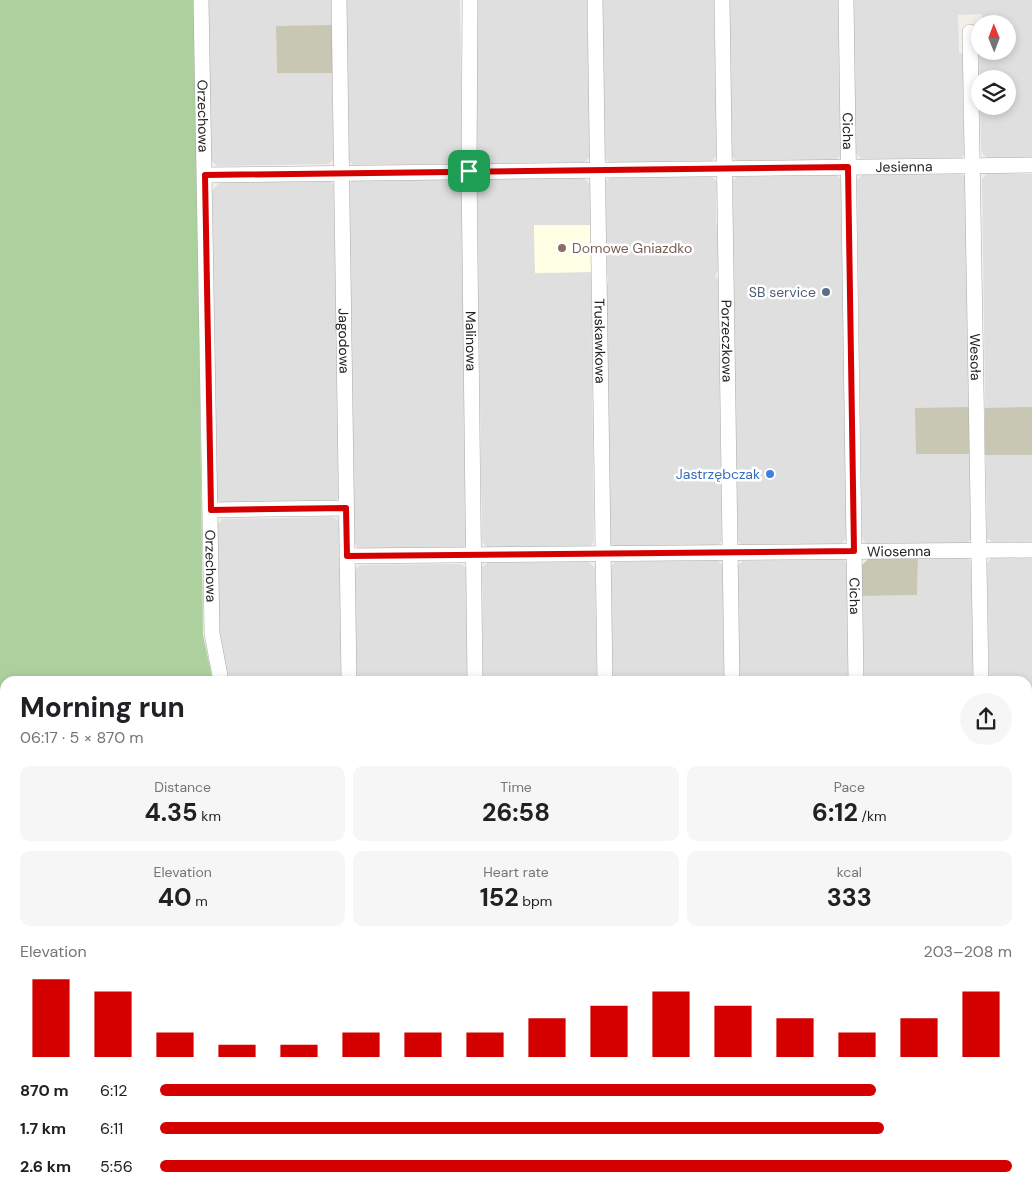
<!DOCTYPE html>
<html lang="en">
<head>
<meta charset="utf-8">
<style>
  :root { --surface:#fff; --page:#f6f6f6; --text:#202124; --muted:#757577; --accent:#d40000 }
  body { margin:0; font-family:"DM Sans",sans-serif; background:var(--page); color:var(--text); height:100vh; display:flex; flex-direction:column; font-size:19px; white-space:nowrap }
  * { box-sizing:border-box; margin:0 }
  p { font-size:16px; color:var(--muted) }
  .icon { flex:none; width:28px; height:28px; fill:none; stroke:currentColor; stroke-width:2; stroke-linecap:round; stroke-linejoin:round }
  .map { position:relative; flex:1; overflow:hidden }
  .drawer { position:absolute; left:0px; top:676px; width:1032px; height:519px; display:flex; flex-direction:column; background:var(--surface); border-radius:15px 15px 0 0; box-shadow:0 2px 8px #0003 }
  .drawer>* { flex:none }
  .needle { width:32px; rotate:359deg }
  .buttons { position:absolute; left:971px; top:15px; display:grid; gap:10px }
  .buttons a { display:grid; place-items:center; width:45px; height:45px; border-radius:50%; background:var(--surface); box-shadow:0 2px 8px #0003; font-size:25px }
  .pin { position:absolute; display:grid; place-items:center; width:42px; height:42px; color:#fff; margin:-21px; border-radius:10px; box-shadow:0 2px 8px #0006 }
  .round { display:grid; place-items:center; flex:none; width:52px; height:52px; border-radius:26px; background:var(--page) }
  .summary { display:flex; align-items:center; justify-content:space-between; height:85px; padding:0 20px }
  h1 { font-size:28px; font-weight:700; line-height:38px }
  .stats { display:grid; grid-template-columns:repeat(3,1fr); gap:8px; height:85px; padding:5px 20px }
  .stats div { display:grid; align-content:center; border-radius:10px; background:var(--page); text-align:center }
  .stats b { font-size:25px; font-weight:700 }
  .stats small { font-size:14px; font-weight:400 }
  .stats p { font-size:14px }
  .chart { height:140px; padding:10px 20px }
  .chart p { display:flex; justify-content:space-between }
  .chart svg { width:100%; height:90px; margin-top:5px; stroke:var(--accent); stroke-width:6 }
  ul { padding:0 20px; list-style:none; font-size:16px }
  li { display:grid; grid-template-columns:80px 60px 1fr; align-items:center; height:38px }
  li i { height:12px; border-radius:6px; background:var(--accent) }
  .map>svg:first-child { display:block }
  .residential { fill:#e0dfdf; fill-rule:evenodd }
  .education { fill:#ffffe5 }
  .construction { fill:#c7c7b4 }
  .forest { fill:#add19e }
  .parking { fill:#e2e2e2 }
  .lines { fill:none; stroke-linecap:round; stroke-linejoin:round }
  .street-casing { stroke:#a9a9a9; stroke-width:16 }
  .street { stroke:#fff; stroke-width:15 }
  .route-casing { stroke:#fff; stroke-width:10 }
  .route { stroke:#d40000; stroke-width:6 }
  .education-dot { fill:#8d6e63; stroke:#fff; stroke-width:2 }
  .service-dot { fill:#5c6f8a; stroke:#fff; stroke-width:2 }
  .shop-dot { fill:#3f7fe0; stroke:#fff; stroke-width:2 }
  .labels { text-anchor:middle; stroke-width:5; stroke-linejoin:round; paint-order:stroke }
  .street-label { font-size:14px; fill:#222; stroke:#fff }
  .education-label { font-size:14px; fill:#785e54; stroke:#fff; text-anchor:start }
  .service-label { font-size:14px; fill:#4e5e75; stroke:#fff; text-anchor:end }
  .shop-label { font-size:14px; fill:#366cbe; stroke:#fff; text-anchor:end }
</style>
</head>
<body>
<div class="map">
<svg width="1032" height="1194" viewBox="0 0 1032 1194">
  <rect width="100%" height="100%" fill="#f2efe9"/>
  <g class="residential">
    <polygon points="208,0 331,0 332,25 276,27 277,73 332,73 334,159 328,164 217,166 211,160"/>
    <polygon points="346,0 460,0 462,158 457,164 353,165 348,159"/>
    <polygon points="474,0 587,0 590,157 585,162 482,164 476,159"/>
    <polygon points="602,0 714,0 717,155 712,161 610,163 604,157"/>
    <polygon points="729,0 839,0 842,154 836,160 736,161 731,155"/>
    <path d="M853,0h179v157l-45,1 -6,-6 -2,-98 3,-1v-2h26v-27h-26v-10l-24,1 1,38h5l-1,58 3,41 -5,6 -100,1 -5,-6zM980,79h28v27h-28z"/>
    <polygon points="987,173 1032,174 1032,542 992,542 987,538 982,179"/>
    <polygon points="961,174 967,179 971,539 967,543 867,544 862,538 857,180 862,175"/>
    <polygon points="837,175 842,181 847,538 841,544 742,545 736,540 732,182 736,177"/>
    <polygon points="711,176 717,182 716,223 718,224 718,270 715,277 718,279 722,541 717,546 615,548 609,542 605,284 608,282 608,275 605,273 604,240 607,238 605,225 604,184 610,178"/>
    <polygon points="584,178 590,184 590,225 534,225 535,273 591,272 594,542 590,547 487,547 482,542 477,185 482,179"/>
    <polygon points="458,179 462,185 468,543 462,548 360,550 354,543 349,185 352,181"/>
    <polygon points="329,181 334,185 339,498 332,503 223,505 217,499 212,191 220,182"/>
    <polygon points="333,517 339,521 342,681 228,681 219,640 217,524 223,519"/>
    <polygon points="992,557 1032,557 1032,1078 1028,1078 1028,681 989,681 987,563"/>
    <polygon points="918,558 967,558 973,563 974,681 864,681 862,596 917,595"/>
    <polygon points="843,559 847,564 849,681 739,681 737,566 743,561"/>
    <polygon points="717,560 723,566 724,681 611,681 610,567 615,562"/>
    <polygon points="566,562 589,562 595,568 597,681 483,681 482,567 488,563"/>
    <polygon points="462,564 467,569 469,681 356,681 354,571 360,565"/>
    <rect x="1028" y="1098" width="4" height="58"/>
    <polygon points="502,1190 698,1190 698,1194 501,1194"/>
  </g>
  <g class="education">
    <polygon points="534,225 590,225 591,272 535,273"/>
    <polygon points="1028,1156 1032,1156 1032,1194 930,1194 929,1190 1028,1190"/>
  </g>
  <g class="construction">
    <polygon points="332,25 332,73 277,73 276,26"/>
    <polygon points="970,407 970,454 916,454 915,408"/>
    <polygon points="1032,407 1032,455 985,455 985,408"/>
    <polygon points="918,558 917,595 862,596 862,565 868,559"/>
  </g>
  <g class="forest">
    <polygon points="0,0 195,0 203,635 213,681 5,681 5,894 0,890"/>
    <polygon points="5,930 5,1085 0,1064 0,954 3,932"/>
    <polygon points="0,1155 5,1175 5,1190 9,1190 10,1194 0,1194"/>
    <polygon points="30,1190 319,1190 320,1194 31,1194"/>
    <polygon points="376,1190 502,1190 501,1194 377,1194"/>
    <polygon points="678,1190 930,1190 930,1194 679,1194"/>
  </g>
  <polygon class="parking" points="1032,1190 1032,1194 964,1194 964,1191"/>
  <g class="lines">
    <defs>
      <g id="street">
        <path id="s1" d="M201,0l11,633 9,48"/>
        <path id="s2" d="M339,0l10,681"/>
        <path id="s3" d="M470,0l-1,171 6,510"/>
        <path id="s4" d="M595,0l10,681"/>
        <path id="s5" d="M722,0l10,681"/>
        <path id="s6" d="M846,0l10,681"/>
        <path id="s7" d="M970,32l11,649"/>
        <path id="s8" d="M205,175l827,-10"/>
        <polyline points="211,510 346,508"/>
        <path id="s9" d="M347,556l685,-6"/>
        <polyline points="0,906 5,907"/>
        <polyline points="1028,1086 1032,1086"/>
        <polyline points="0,1104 5,1112"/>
        <polyline points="20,1190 20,1194"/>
      </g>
    </defs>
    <use href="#street" class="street-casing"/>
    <use href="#street" class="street"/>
  </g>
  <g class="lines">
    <defs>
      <polygon id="route" points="848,167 854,551 347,556 346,508 211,510 205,175"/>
    </defs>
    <use href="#route" class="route-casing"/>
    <use href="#route" class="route"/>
  </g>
  <circle class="education-dot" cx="562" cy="248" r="5"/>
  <circle class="service-dot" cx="826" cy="292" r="5"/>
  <circle class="shop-dot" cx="770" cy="474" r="5"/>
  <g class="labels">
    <g class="street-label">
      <text dy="5" stroke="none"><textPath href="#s1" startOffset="116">Orzechowa</textPath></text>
      <text dy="5" stroke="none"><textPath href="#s6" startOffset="131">Cicha</textPath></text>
      <text dy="5" stroke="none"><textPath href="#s8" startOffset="699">Jesienna</textPath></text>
      <text dy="5" stroke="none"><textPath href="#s2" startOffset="341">Jagodowa</textPath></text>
      <text dy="5" stroke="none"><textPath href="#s3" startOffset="341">Malinowa</textPath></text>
      <text dy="5" stroke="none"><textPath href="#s4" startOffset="341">Truskawkowa</textPath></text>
      <text dy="5" stroke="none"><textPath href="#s5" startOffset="341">Porzeczkowa</textPath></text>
      <text dy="5" stroke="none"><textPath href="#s7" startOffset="325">Wesoła</textPath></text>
      <text dy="5" stroke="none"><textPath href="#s9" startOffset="552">Wiosenna</textPath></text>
      <text dy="5" stroke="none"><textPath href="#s1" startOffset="566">Orzechowa</textPath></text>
      <text dy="5" stroke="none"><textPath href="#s6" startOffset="596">Cicha</textPath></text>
    </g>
    <g class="education-label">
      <text x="572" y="253">Domowe Gniazdko</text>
    </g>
    <g class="service-label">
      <text x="816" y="297">SB service</text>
    </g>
    <g class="shop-label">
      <text x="760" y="479">Jastrzębczak</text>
    </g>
  </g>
</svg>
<div class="buttons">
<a><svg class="needle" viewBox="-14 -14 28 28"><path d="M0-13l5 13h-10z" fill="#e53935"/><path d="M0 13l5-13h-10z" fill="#757577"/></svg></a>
<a><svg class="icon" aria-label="layers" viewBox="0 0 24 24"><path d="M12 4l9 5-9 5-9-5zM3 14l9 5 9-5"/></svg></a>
</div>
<div class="pin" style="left:469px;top:171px;background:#1e9e55"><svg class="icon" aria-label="arrive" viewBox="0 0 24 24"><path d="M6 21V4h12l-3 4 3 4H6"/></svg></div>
<section class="drawer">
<div class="summary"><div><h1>Morning run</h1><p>06:17 · 5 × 870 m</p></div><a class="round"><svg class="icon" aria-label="share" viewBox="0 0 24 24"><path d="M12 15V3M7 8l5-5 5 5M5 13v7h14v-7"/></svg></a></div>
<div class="stats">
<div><p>Distance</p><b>4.35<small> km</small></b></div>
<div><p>Time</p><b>26:58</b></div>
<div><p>Pace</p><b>6:12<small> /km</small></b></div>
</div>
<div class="stats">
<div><p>Elevation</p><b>40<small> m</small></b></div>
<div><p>Heart rate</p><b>152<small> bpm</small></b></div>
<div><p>kcal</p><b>333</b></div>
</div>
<div class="chart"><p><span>Elevation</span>203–208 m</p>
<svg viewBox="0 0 160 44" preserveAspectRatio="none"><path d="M5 44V6M15 44V12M25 44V32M35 44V38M45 44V38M55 44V32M65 44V32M75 44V32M85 44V25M95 44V19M105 44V12M115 44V19M125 44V25M135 44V32M145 44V25M155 44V12"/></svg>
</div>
<ul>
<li><b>870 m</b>6:12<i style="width:84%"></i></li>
<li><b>1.7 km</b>6:11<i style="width:85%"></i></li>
<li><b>2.6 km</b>5:56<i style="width:100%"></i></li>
</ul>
</section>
</div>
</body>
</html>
